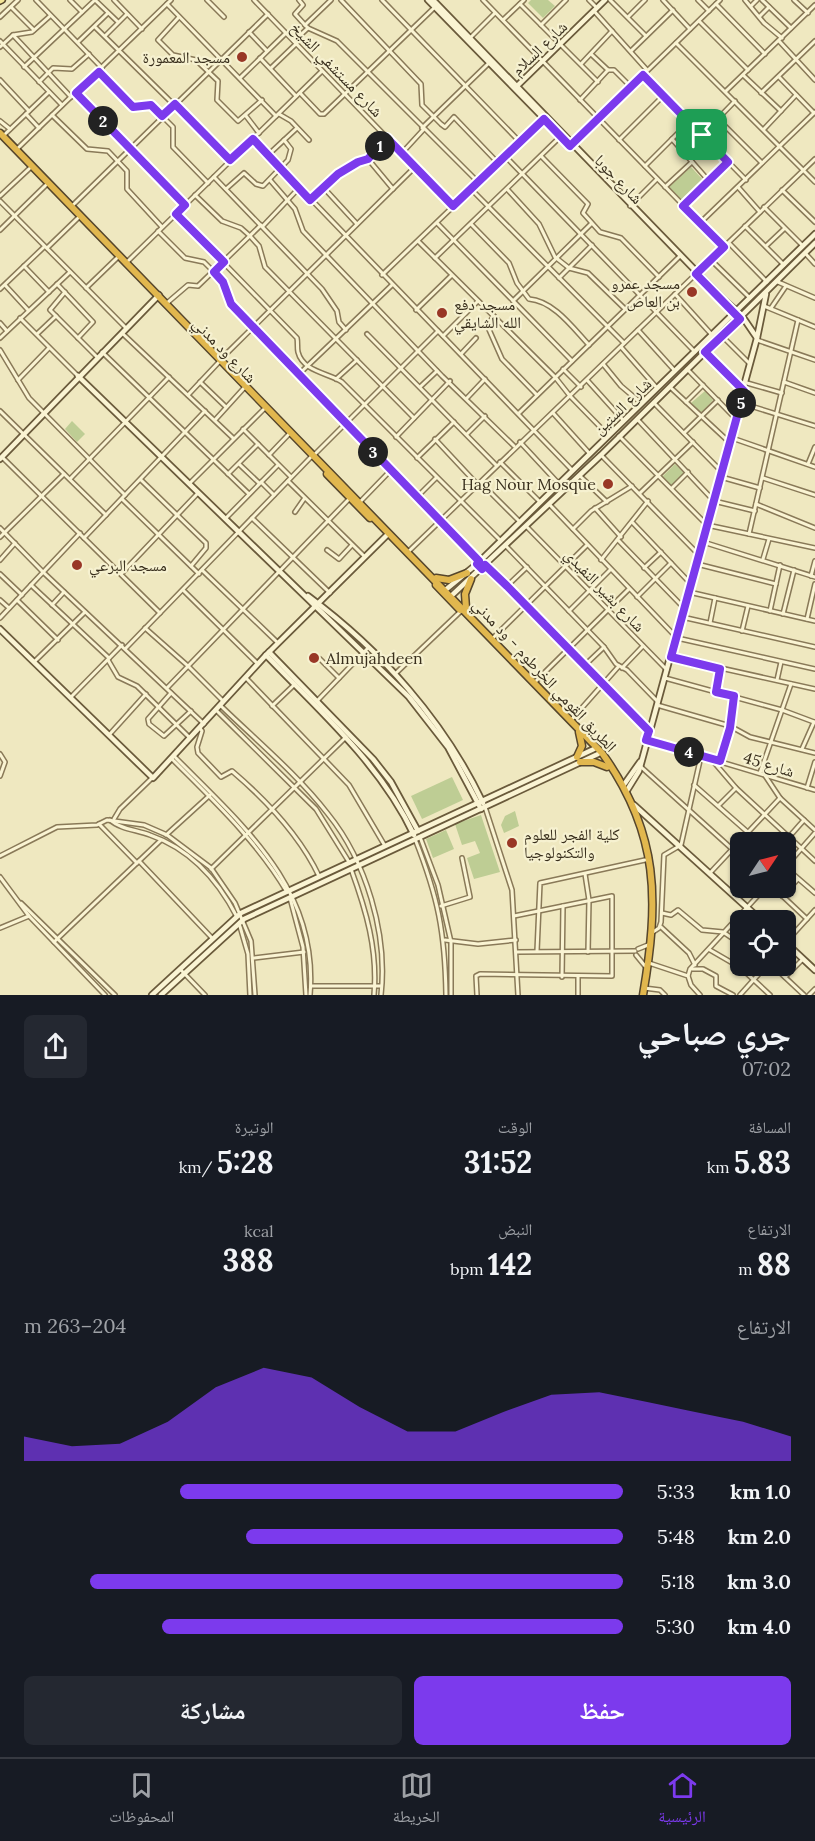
<!DOCTYPE html>
<html lang="ar">
<head>
<meta charset="utf-8">
<style>
  :root { --surface:#171b24; --page:#242831; --text:#f1f3f6; --muted:#9ea1a6; --line:#363941; --accent:#7c3aed }
  body { margin:0; font-family:Lora,"Noto Naskh Arabic",serif; background:var(--page); color:var(--text); direction:rtl; height:100vh; display:flex; flex-direction:column; font-size:22px; white-space:nowrap }
  * { box-sizing:border-box; margin:0 }
  p { font-size:20px; color:var(--muted) }
  .icon { flex:none; width:33px; height:33px; fill:none; stroke:currentColor; stroke-width:2; stroke-linecap:round; stroke-linejoin:round }
  .map { position:relative; height:995px; overflow:hidden; direction:ltr }
  .drawer { display:flex; flex-direction:column; background:var(--surface); flex:1 }
  .drawer>* { flex:none }
  .needle { width:39px; rotate:55deg }
  .controls { position:absolute; left:730px; top:832px; display:grid; gap:12px }
  .controls a { display:grid; place-items:center; width:66px; height:66px; border-radius:9px; background:var(--surface); box-shadow:0 2px 4px #0004; font-size:30px }
  .pin { position:absolute; display:grid; place-items:center; width:51px; height:51px; color:#fff; margin:-26px; border-radius:12px; box-shadow:0 3px 9px #0006 }
  .km { position:absolute; width:30px; height:30px; margin:-15px; border-radius:50%; background:#222; color:#fff; font-size:16px; line-height:30px; text-align:center }
  .round { display:grid; place-items:center; flex:none; width:63px; height:63px; border-radius:9px; background:var(--page) }
  .head { display:flex; align-items:center; justify-content:space-between; height:102px; padding:0 24px }
  h1 { font-size:33px; font-weight:700; line-height:45px }
  .stats { display:grid; grid-template-columns:repeat(3,1fr); gap:9px; height:102px; padding:6px 24px }
  .stats div { display:grid; align-content:center }
  .stats b { font-size:30px; font-weight:700 }
  .stats small { font-size:16px; font-weight:400 }
  .stats p { font-size:16px }
  .chart { height:168px; padding:12px 24px }
  .chart p { display:flex; justify-content:space-between }
  .chart svg { width:100%; height:108px; margin-top:6px; fill:var(--accent); opacity:.7 }
  .primary-button { display:flex; gap:12px; margin-top:auto; padding:12px 24px }
  .primary-button a { flex:1; height:69px; border-radius:9px; background:var(--accent); color:#fff; font-size:24px; font-weight:700; line-height:69px; text-align:center }
  .primary-button a+a { background:var(--page); color:var(--text) }
  ul { padding:0 24px; list-style:none; font-size:20px }
  li { display:grid; grid-template-columns:96px 72px 1fr; align-items:center; height:45px }
  li i { height:15px; border-radius:8px; background:var(--accent) }
  .dock { display:flex; justify-content:space-around; align-items:center; height:84px; border-top:2px solid var(--line); background:var(--surface); font-size:16px; color:var(--muted) }
  .dock a { display:grid; justify-items:center; gap:3px }
  .dock .current { color:var(--accent) }
  .map>svg:first-child { display:block }
  .green { fill:#becd94 }
  .lines { fill:none; stroke-linecap:round; stroke-linejoin:round }
  .street-casing { stroke:#897958; stroke-width:6 }
  .secondary-casing { stroke:#6a5a3b; stroke-width:8 }
  .primary-casing { stroke:#56462c; stroke-width:8 }
  .highway-casing { stroke:#56462c; stroke-width:9 }
  .street { stroke:#faf4d3; stroke-width:3 }
  .secondary { stroke:#faf4d3; stroke-width:4.5 }
  .primary { stroke:#f4e596; stroke-width:5 }
  .highway { stroke:#e1b74e; stroke-width:6 }
  .route-casing { stroke:#fff; stroke-width:12 }
  .route { stroke:#7c3aed; stroke-width:8 }
  .poi-dot { fill:#993726; stroke:#f6f1d0; stroke-width:2 }
  .labels { text-anchor:middle; stroke-width:4.5; stroke-linejoin:round; paint-order:stroke }
  .street-label { font-size:16px; fill:#382e1c; stroke:#f6f1d0 }
  .poi-label { font-size:16px; fill:#382e1c; stroke:#f6f1d0; text-anchor:start }
</style>
</head>
<body>
<div class="map">
<svg width="815" height="995" viewBox="0 0 815 995">
  <rect width="100%" height="100%" fill="#efe8c0"/>
  <g class="green">
    <polygon points="531,0 548,0 555,6 543,18 528,3"/>
    <polygon points="691,167 704,181 683,201 669,187"/>
    <polygon points="705,391 713,400 702,413 691,403"/>
    <polygon points="72,421 85,434 77,442 65,429"/>
    <polygon points="675,464 685,474 672,487 662,477"/>
    <polygon points="452,777 463,800 422,819 411,796"/>
    <polygon points="515,811 519,826 504,833 501,825 505,816"/>
    <polygon points="481,815 500,872 474,879 467,858 480,853 475,841 462,845 455,824"/>
    <polygon points="446,830 454,849 433,858 426,839"/>
  </g>
  <g class="lines">
    <defs>
      <g id="street">
        <polyline points="36,0 102,68"/>
        <polyline points="70,0 82,12"/>
        <polyline points="95,0 118,22"/>
        <polyline points="114,0 142,29"/>
        <polyline points="207,0 224,17"/>
        <polyline points="254,0 453,206"/>
        <polyline points="299,0 303,5 295,14 305,25"/>
        <polyline points="341,0 421,84 422,105 441,124 445,127 454,117 498,163"/>
        <polyline points="382,0 520,142"/>
        <polyline points="483,0 724,247"/>
        <polyline points="589,0 596,7"/>
        <polyline points="610,0 646,36"/>
        <polyline points="663,0 690,29"/>
        <polyline points="698,0 709,11"/>
        <polyline points="745,0 764,23 782,38"/>
        <polyline points="762,0 791,28"/>
        <polyline points="794,0 808,13"/>
        <polyline points="167,4 276,116"/>
        <polyline points="520,4 598,82"/>
        <polyline points="716,4 765,54"/>
        <polyline points="751,6 757,0"/>
        <polyline points="11,7 34,30"/>
        <polyline points="594,11 647,70"/>
        <polyline points="760,16 769,7"/>
        <polyline points="0,17 18,0"/>
        <polyline points="179,17 158,40 173,55 196,60 218,81 217,100 238,121 262,100"/>
        <polyline points="628,17 645,0"/>
        <polyline points="503,20 524,0"/>
        <polyline points="699,21 748,70"/>
        <polyline points="541,25 566,0"/>
        <polyline points="95,27 230,160"/>
        <polyline points="308,28 337,41 478,182"/>
        <polyline points="249,32 267,51"/>
        <polyline points="13,35 71,97"/>
        <polyline points="105,36 127,14"/>
        <polyline points="469,39 495,13"/>
        <polyline points="0,41 62,105"/>
        <polyline points="294,41 308,28 305,25 331,0"/>
        <polyline points="779,41 815,80"/>
        <polyline points="78,42 108,13"/>
        <polyline points="676,43 815,182"/>
        <polyline points="0,47 13,35 32,32 50,16"/>
        <polyline points="631,51 673,10"/>
        <polyline points="591,54 608,70"/>
        <polyline points="260,58 296,96"/>
        <polyline points="581,64 612,31"/>
        <polyline points="24,67 95,0"/>
        <polyline points="271,68 297,43"/>
        <polyline points="99,72 133,107 151,105 173,127 173,147 208,183"/>
        <polyline points="643,75 746,180"/>
        <polyline points="743,75 781,111"/>
        <polyline points="779,77 814,113"/>
        <polyline points="240,78 286,33"/>
        <polyline points="0,80 29,111"/>
        <polyline points="39,82 53,68 72,69 89,54"/>
        <polyline points="726,91 815,5"/>
        <polyline points="76,93 185,205"/>
        <polyline points="300,93 320,114 324,114 436,6"/>
        <polyline points="761,93 815,41"/>
        <polyline points="580,100 608,70 614,70 631,87"/>
        <polyline points="26,114 39,128"/>
        <polyline points="279,114 291,121 309,140"/>
        <polyline points="52,115 87,149 108,151 127,171 127,189 162,227"/>
        <polyline points="246,116 259,133"/>
        <polyline points="718,119 762,163"/>
        <polyline points="0,121 10,129"/>
        <polyline points="422,128 489,63"/>
        <polyline points="764,129 796,95"/>
        <polyline points="703,134 735,101"/>
        <polyline points="3,136 49,92"/>
        <polyline points="253,139 572,470"/>
        <polyline points="672,139 708,180"/>
        <polyline points="619,140 663,96"/>
        <polyline points="570,146 720,0"/>
        <polyline points="17,149 171,0"/>
        <polyline points="401,154 424,129"/>
        <polyline points="268,155 297,128"/>
        <polyline points="505,156 695,352"/>
        <polyline points="541,156 588,204 583,213 600,232 621,238 659,277"/>
        <polyline points="368,159 393,189"/>
        <polyline points="645,166 689,122"/>
        <polyline points="214,177 322,289 337,311 339,322 346,330"/>
        <polyline points="270,180 295,209 303,231 442,376 514,446"/>
        <polyline points="323,187 357,224"/>
        <polyline points="665,187 692,162"/>
        <polyline points="738,187 760,212"/>
        <polyline points="226,189 244,173 256,184 263,186 288,160 291,149 284,140"/>
        <polyline points="471,189 624,343"/>
        <polyline points="507,189 539,224 555,257 569,268 588,273 625,309"/>
        <polyline points="782,190 815,222"/>
        <polyline points="195,195 222,221 241,228 250,236 259,246 265,267 414,418"/>
        <polyline points="0,196 30,168"/>
        <polyline points="310,200 338,174 358,161 368,159 387,138"/>
        <polyline points="0,201 126,328"/>
        <polyline points="72,206 268,14"/>
        <polyline points="630,206 657,179"/>
        <polyline points="683,206 728,162"/>
        <polyline points="764,207 803,246"/>
        <path d="M176,214l121,124c1,4 0,10 1,14 5,20 31,21 44,30l158,158"/>
        <polyline points="437,223 572,361"/>
        <polyline points="700,223 815,112"/>
        <path d="M471,224l38,39 8,20 12,16c25,2 44,29 60,46"/>
        <polyline points="263,226 298,189"/>
        <polyline points="745,226 784,265"/>
        <polyline points="0,230 46,185"/>
        <polyline points="158,231 185,258 204,262 222,280 231,304 479,561"/>
        <polyline points="418,241 555,377 570,396 608,435"/>
        <polyline points="729,243 767,282"/>
        <polyline points="766,246 784,229"/>
        <polyline points="47,248 78,218"/>
        <polyline points="805,253 815,264"/>
        <polyline points="435,258 561,136"/>
        <polyline points="711,260 750,298"/>
        <polyline points="127,262 322,71"/>
        <polyline points="24,266 49,292"/>
        <polyline points="382,275 545,118"/>
        <polyline points="559,278 592,245"/>
        <polyline points="778,282 815,298"/>
        <polyline points="57,284 93,322 78,338"/>
        <polyline points="5,285 28,310"/>
        <polyline points="86,288 117,258"/>
        <polyline points="0,289 44,247"/>
        <polyline points="65,292 50,310 97,357"/>
        <polyline points="675,294 712,335"/>
        <polyline points="513,301 591,224"/>
        <polyline points="167,303 188,285 198,286 261,225"/>
        <polyline points="764,306 815,327"/>
        <polyline points="771,308 786,286"/>
        <polyline points="416,310 451,276"/>
        <polyline points="494,316 487,325 502,359 537,395"/>
        <polyline points="20,318 78,376"/>
        <polyline points="0,323 7,331"/>
        <polyline points="638,330 675,371"/>
        <polyline points="122,333 233,438"/>
        <polyline points="37,334 56,316"/>
        <polyline points="367,334 496,465"/>
        <polyline points="443,336 478,301"/>
        <polyline points="722,336 750,364"/>
        <polyline points="0,338 70,272"/>
        <polyline points="757,340 815,360"/>
        <polyline points="621,347 657,388"/>
        <polyline points="0,350 29,398 125,495"/>
        <polyline points="102,352 249,494"/>
        <polyline points="705,352 742,389"/>
        <polyline points="461,354 476,338"/>
        <polyline points="221,359 415,167"/>
        <polyline points="603,364 621,386 641,403"/>
        <polyline points="563,369 581,387"/>
        <polyline points="687,369 734,417"/>
        <polyline points="298,375 392,285"/>
        <polyline points="336,379 357,360"/>
        <polyline points="18,380 49,348"/>
        <polyline points="587,380 623,420"/>
        <polyline points="200,382 226,407"/>
        <polyline points="784,382 815,393"/>
        <polyline points="747,383 782,393"/>
        <polyline points="420,387 437,371"/>
        <polyline points="670,387 728,441"/>
        <polyline points="188,395 219,362"/>
        <polyline points="467,398 485,379"/>
        <polyline points="686,402 703,385"/>
        <polyline points="654,403 722,472"/>
        <polyline points="741,403 815,426"/>
        <polyline points="0,411 106,515"/>
        <polyline points="519,413 679,257"/>
        <polyline points="553,413 590,454"/>
        <polyline points="637,419 714,501 755,511"/>
        <polyline points="215,420 244,388"/>
        <polyline points="243,429 291,477"/>
        <polyline points="684,433 718,400"/>
        <polyline points="467,434 485,416"/>
        <polyline points="619,436 707,525 815,548"/>
        <polyline points="396,437 450,381"/>
        <polyline points="732,438 815,467"/>
        <polyline points="435,439 477,484 482,484 520,522"/>
        <polyline points="520,442 559,484"/>
        <polyline points="269,455 289,434"/>
        <polyline points="314,455 438,331"/>
        <polyline points="601,455 698,554"/>
        <polyline points="2,457 160,613"/>
        <polyline points="417,458 454,422"/>
        <polyline points="500,462 540,502"/>
        <polyline points="239,464 259,483"/>
        <polyline points="808,464 815,447"/>
        <polyline points="228,474 258,444"/>
        <polyline points="580,476 607,502"/>
        <polyline points="721,477 760,488"/>
        <polyline points="763,478 815,495"/>
        <polyline points="70,479 169,377"/>
        <polyline points="141,480 206,543 206,548 191,566"/>
        <polyline points="288,481 365,557"/>
        <polyline points="261,482 274,495"/>
        <polyline points="190,483 264,409"/>
        <polyline points="672,488 688,472"/>
        <polyline points="640,493 693,442"/>
        <polyline points="418,496 436,478"/>
        <polyline points="122,499 199,574"/>
        <polyline points="360,502 391,470"/>
        <polyline points="549,504 677,638 815,669"/>
        <polyline points="756,504 815,528"/>
        <polyline points="595,508 621,537"/>
        <polyline points="295,512 304,499"/>
        <polyline points="227,517 278,465"/>
        <polyline points="252,518 330,593"/>
        <polyline points="633,523 690,583"/>
        <polyline points="526,526 667,670"/>
        <polyline points="0,528 43,572 204,724"/>
        <polyline points="573,529 591,511 632,486"/>
        <polyline points="749,534 798,320"/>
        <polyline points="0,537 64,474"/>
        <polyline points="84,538 205,411"/>
        <polyline points="618,540 684,608"/>
        <polyline points="703,542 815,577"/>
        <polyline points="506,546 604,647 616,664 627,670 658,702"/>
        <polyline points="327,550 339,559 352,545"/>
        <polyline points="408,552 815,159"/>
        <polyline points="763,559 769,539"/>
        <polyline points="0,560 15,543"/>
        <polyline points="601,560 648,501"/>
        <polyline points="697,564 776,584"/>
        <polyline points="485,565 649,731"/>
        <polyline points="644,568 661,552"/>
        <polyline points="202,570 278,643"/>
        <polyline points="122,573 198,493"/>
        <polyline points="0,574 22,595"/>
        <polyline points="811,576 815,561"/>
        <polyline points="31,585 109,658"/>
        <polyline points="507,586 527,567"/>
        <polyline points="183,590 258,664"/>
        <polyline points="689,592 815,621"/>
        <polyline points="637,597 671,563"/>
        <polyline points="0,600 9,608"/>
        <polyline points="17,600 58,640"/>
        <polyline points="52,605 64,592"/>
        <polyline points="569,611 610,570"/>
        <polyline points="770,611 780,565"/>
        <polyline points="783,614 794,570"/>
        <polyline points="682,617 815,647"/>
        <polyline points="0,618 80,533"/>
        <polyline points="807,619 815,584"/>
        <polyline points="710,623 715,598"/>
        <polyline points="145,628 188,666 223,701"/>
        <polyline points="742,631 748,606"/>
        <polyline points="493,638 587,545"/>
        <polyline points="126,648 311,457"/>
        <polyline points="671,657 815,689"/>
        <polyline points="320,659 339,678"/>
        <polyline points="108,660 118,677 137,686 190,738"/>
        <polyline points="34,662 85,612"/>
        <polyline points="584,666 604,647"/>
        <polyline points="622,668 643,646"/>
        <polyline points="395,674 461,611"/>
        <polyline points="246,678 349,785 385,846"/>
        <polyline points="665,678 782,710 814,722"/>
        <polyline points="777,680 781,662"/>
        <polyline points="535,682 629,589"/>
        <polyline points="167,688 350,498"/>
        <polyline points="716,691 720,669"/>
        <polyline points="171,693 148,719 149,724 164,736 191,711"/>
        <polyline points="71,697 122,645"/>
        <polyline points="317,701 367,649"/>
        <polyline points="657,705 730,726 750,737 815,753"/>
        <path d="M221,706c36,35 76,68 107,108 38,47 60,120 53,181"/>
        <polyline points="272,706 295,684"/>
        <polyline points="217,711 316,809 349,862"/>
        <polyline points="572,719 619,666"/>
        <polyline points="730,726 734,696"/>
        <path d="M200,728l2,3 -5,16 1,6 23,24 11,-6c34,29 68,65 87,105"/>
        <polyline points="109,735 146,694"/>
        <polyline points="647,740 815,790"/>
        <polyline points="802,749 814,722"/>
        <polyline points="0,754 5,762 0,776"/>
        <path d="M174,756c68,69 145,132 136,239"/>
        <path d="M171,758c42,42 86,83 116,134"/>
        <polyline points="712,760 736,788 815,861"/>
        <polyline points="720,761 730,728"/>
        <polyline points="640,766 741,857"/>
        <polyline points="760,773 791,684"/>
        <polyline points="764,774 780,798 815,830"/>
        <polyline points="694,785 760,843"/>
        <polyline points="807,788 815,762"/>
        <polyline points="719,805 736,788"/>
        <polyline points="485,807 512,890 518,995"/>
        <polyline points="114,819 120,809 152,778"/>
        <path d="M110,820c10,9 27,10 40,15 40,14 68,45 87,82"/>
        <polyline points="99,824 137,863"/>
        <polyline points="166,835 210,795"/>
        <polyline points="420,837 438,885 451,942 451,995"/>
        <polyline points="789,837 804,820"/>
        <path d="M415,839c23,58 30,93 31,156"/>
        <polyline points="0,856 57,827 97,825 107,820 144,825 167,835 211,868 235,903 251,941 255,995"/>
        <polyline points="139,861 212,938"/>
        <polyline points="786,866 815,833"/>
        <polyline points="786,868 815,893"/>
        <polyline points="211,869 346,737"/>
        <path d="M351,869c15,41 27,81 23,126"/>
        <polyline points="710,873 780,798"/>
        <polyline points="585,874 589,900 588,952"/>
        <polyline points="0,877 29,916 105,995"/>
        <polyline points="774,888 807,919"/>
        <polyline points="782,896 798,879"/>
        <polyline points="290,898 303,947 306,995"/>
        <polyline points="21,903 115,995"/>
        <polyline points="441,906 470,897 462,858"/>
        <polyline points="662,913 671,915 678,910 702,930 723,932 741,944"/>
        <polyline points="239,923 248,954 250,995"/>
        <polyline points="661,927 689,953 695,965"/>
        <polyline points="0,928 29,916"/>
        <polyline points="653,932 659,928 661,922 664,855 681,845 701,756"/>
        <polyline points="445,940 478,944 516,940"/>
        <polyline points="54,942 161,840"/>
        <polyline points="786,942 815,910"/>
        <polyline points="638,949 648,945"/>
        <polyline points="710,950 741,968 770,995"/>
        <polyline points="537,951 540,883 645,860"/>
        <polyline points="517,952 635,951"/>
        <polyline points="636,955 645,966"/>
        <polyline points="254,958 304,952"/>
        <polyline points="649,963 688,976 691,985 700,995"/>
        <polyline points="773,966 804,995"/>
        <polyline points="180,969 205,995"/>
        <polyline points="692,969 703,969 716,976 716,986 733,995"/>
        <polyline points="688,976 690,969 765,888"/>
        <polyline points="562,977 563,906"/>
        <polyline points="785,977 803,959"/>
        <polyline points="311,986 381,986"/>
        <polyline points="644,988 660,990 665,995"/>
        <polyline points="477,995 476,976 480,974 612,976 612,896 514,916"/>
        <polyline points="578,995 578,976"/>
        <polyline points="740,995 766,966"/>
        <polyline points="809,995 815,989"/>
      </g>
      <g id="secondary">
        <polyline points="428,0 568,143"/>
        <polyline points="433,0 724,300 742,316 757,338 639,771 626,792"/>
        <polyline points="515,88 605,0"/>
        <polyline points="757,338 766,294"/>
        <polyline points="78,376 409,697 448,747 481,809"/>
        <polyline points="0,459 159,295"/>
        <polyline points="443,592 477,564 815,234"/>
        <path d="M308,596c73,54 136,125 175,207"/>
        <polyline points="449,598 601,455 815,243"/>
        <polyline points="0,629 153,778 266,655 387,535"/>
        <polyline points="269,652 373,759 391,782 418,831"/>
        <path d="M266,655c54,57 114,108 148,180"/>
        <polyline points="623,786 640,762"/>
        <polyline points="634,805 762,921"/>
        <polyline points="786,943 815,970"/>
        <polyline points="152,995 241,913 594,749"/>
        <polyline points="161,995 244,919 598,754"/>
      </g>
      <polyline id="primary" points="0,1 2,0"/>
      <g id="highway">
        <path d="M0,133l602,620c58,81 57,148 41,242"/>
        <polyline points="327,474 370,518"/>
        <polyline points="436,578 449,580 467,573"/>
        <polyline points="436,585 460,610"/>
        <polyline points="466,608 465,594 471,579"/>
        <polyline points="577,757 582,746 579,732"/>
        <polyline points="580,762 594,762 607,767"/>
      </g>
    </defs>
    <use href="#street" class="street-casing"/>
    <use href="#secondary" class="secondary-casing"/>
    <use href="#primary" class="primary-casing"/>
    <use href="#highway" class="highway-casing"/>
    <use href="#street" class="street"/>
    <use href="#secondary" class="secondary"/>
    <use href="#primary" class="primary"/>
    <use href="#highway" class="highway"/>
  </g>
  <g class="lines">
    <defs>
      <polygon id="route" points="99,72 133,107 151,105 162,116 175,104 230,160 253,139 310,200 338,174 358,162 368,159 387,138 453,206 544,119 570,146 643,75 728,162 683,206 724,247 696,274 740,319 705,352 744,391 671,657 720,669 716,692 734,696 730,728 720,761 646,740 649,731 507,586 485,565 482,569 477,564 479,561 231,304 223,282 214,272 224,262 176,214 185,205 76,93"/>
    </defs>
    <use href="#route" class="route-casing"/>
    <use href="#route" class="route"/>
  </g>
  <g class="poi-dot">
    <circle cx="242" cy="57" r="6"/>
    <circle cx="692" cy="292" r="6"/>
    <circle cx="442" cy="313" r="6"/>
    <circle cx="608" cy="484" r="6"/>
    <circle cx="77" cy="565" r="6"/>
    <circle cx="314" cy="658" r="6"/>
    <circle cx="512" cy="843" r="6"/>
  </g>
  <g class="labels">
    <g class="street-label">
      <text transform="translate(539 48) rotate(-44)" y="6">شارع السلام</text>
      <text transform="translate(337 69) rotate(46)" y="6">شارع مستشفي الشيخ</text>
      <text transform="translate(619 179) rotate(46)" y="6">شارع جوبا</text>
      <text transform="translate(225 350) rotate(46)" y="6">شارع ود مدني</text>
      <text transform="translate(622 406) rotate(-44)" y="6">شارع الستين</text>
      <text transform="translate(605 590) rotate(46)" y="6">شارع بشير النفيدي</text>
      <text transform="translate(545 675) rotate(47)" y="6">الطريق القومي الخرطوم - ود مدني</text>
      <text transform="translate(769 764) rotate(17)" y="6">شارع 45</text>
    </g>
    <g class="poi-label">
      <text x="230" y="63" text-anchor="end">مسجد المعمورة</text>
      <text x="680" y="289" text-anchor="end">مسجد عمرو<tspan x="680" dy="18">بن العاص</tspan></text>
      <text x="454" y="310">مسجد دفع<tspan x="454" dy="18">الله الشايقي</tspan></text>
      <text x="596" y="490" text-anchor="end">Hag Nour Mosque</text>
      <text x="89" y="571">مسجد البرعي</text>
      <text x="326" y="664">Almujahdeen</text>
      <text x="524" y="840">كلية الفجر للعلوم<tspan x="524" dy="18">والتكنولوجيا</tspan></text>
    </g>
  </g>
</svg>
<div class="controls">
<a><svg class="needle" viewBox="-14 -14 28 28"><path d="M0-13l5 13h-10z" fill="#e53935"/><path d="M0 13l5-13h-10z" fill="#9ea1a6"/></svg></a>
<a><svg class="icon" aria-label="locate" viewBox="0 0 24 24"><circle cx="12" cy="12" r="6"/><path d="M12 2v4M12 18v4M2 12h4M18 12h4"/></svg></a>
</div>
<div class="pin" style="left:702px;top:135px;background:#1e9e55"><svg class="icon" aria-label="arrive" viewBox="0 0 24 24"><path d="M6 21V4h12l-3 4 3 4H6"/></svg></div>
<b class="km" style="left:380px;top:146px">1</b>
<b class="km" style="left:103px;top:121px">2</b>
<b class="km" style="left:373px;top:452px">3</b>
<b class="km" style="left:689px;top:752px">4</b>
<b class="km" style="left:741px;top:403px">5</b>
</div>
<section class="drawer">
<div class="head"><div><h1>جري صباحي</h1><p>07:02</p></div><a class="round"><svg class="icon" aria-label="share" viewBox="0 0 24 24"><path d="M12 15V3M7 8l5-5 5 5M5 13v7h14v-7"/></svg></a></div>
<div class="stats">
<div><p>المسافة</p><b>5.83<small> km</small></b></div>
<div><p>الوقت</p><b>31:52</b></div>
<div><p>الوتيرة</p><b>5:28<small> /km</small></b></div>
</div>
<div class="stats">
<div><p>الارتفاع</p><b>88<small> m</small></b></div>
<div><p>النبض</p><b>142<small> bpm</small></b></div>
<div><p>kcal</p><b>388</b></div>
</div>
<div class="chart"><p><span>الارتفاع</span>204–263 m</p>
<svg viewBox="0 0 160 44" preserveAspectRatio="none"><path d="M0 44V34L10 38L20 37L30 28L40 14L50 6L60 10L70 22L80 32L90 32L100 24L110 17L120 16L130 20L140 24L150 28L160 34V44z"/></svg>
</div>
<ul>
<li><b>1.0 km</b>5:33<i style="width:74%"></i></li>
<li><b>2.0 km</b>5:48<i style="width:63%"></i></li>
<li><b>3.0 km</b>5:18<i style="width:89%"></i></li>
<li><b>4.0 km</b>5:30<i style="width:77%"></i></li>
</ul>
<div class="primary-button"><a>حفظ</a><a>مشاركة</a></div>
</section>
<nav class="dock">
<a class="current"><svg class="icon" aria-label="home" viewBox="0 0 24 24"><path d="M3 11l9-7 9 7M6 9v11h12V9"/></svg>الرئيسية</a>
<a><svg class="icon" aria-label="map" viewBox="0 0 24 24"><path d="M3 6l6-2 6 2 6-2v14l-6 2-6-2-6 2zM9 4v14M15 6v14"/></svg>الخريطة</a>
<a><svg class="icon" aria-label="saved" viewBox="0 0 24 24"><path d="M7 4h10v16l-5-4-5 4z"/></svg>المحفوظات</a>
</nav>
</body>
</html>
